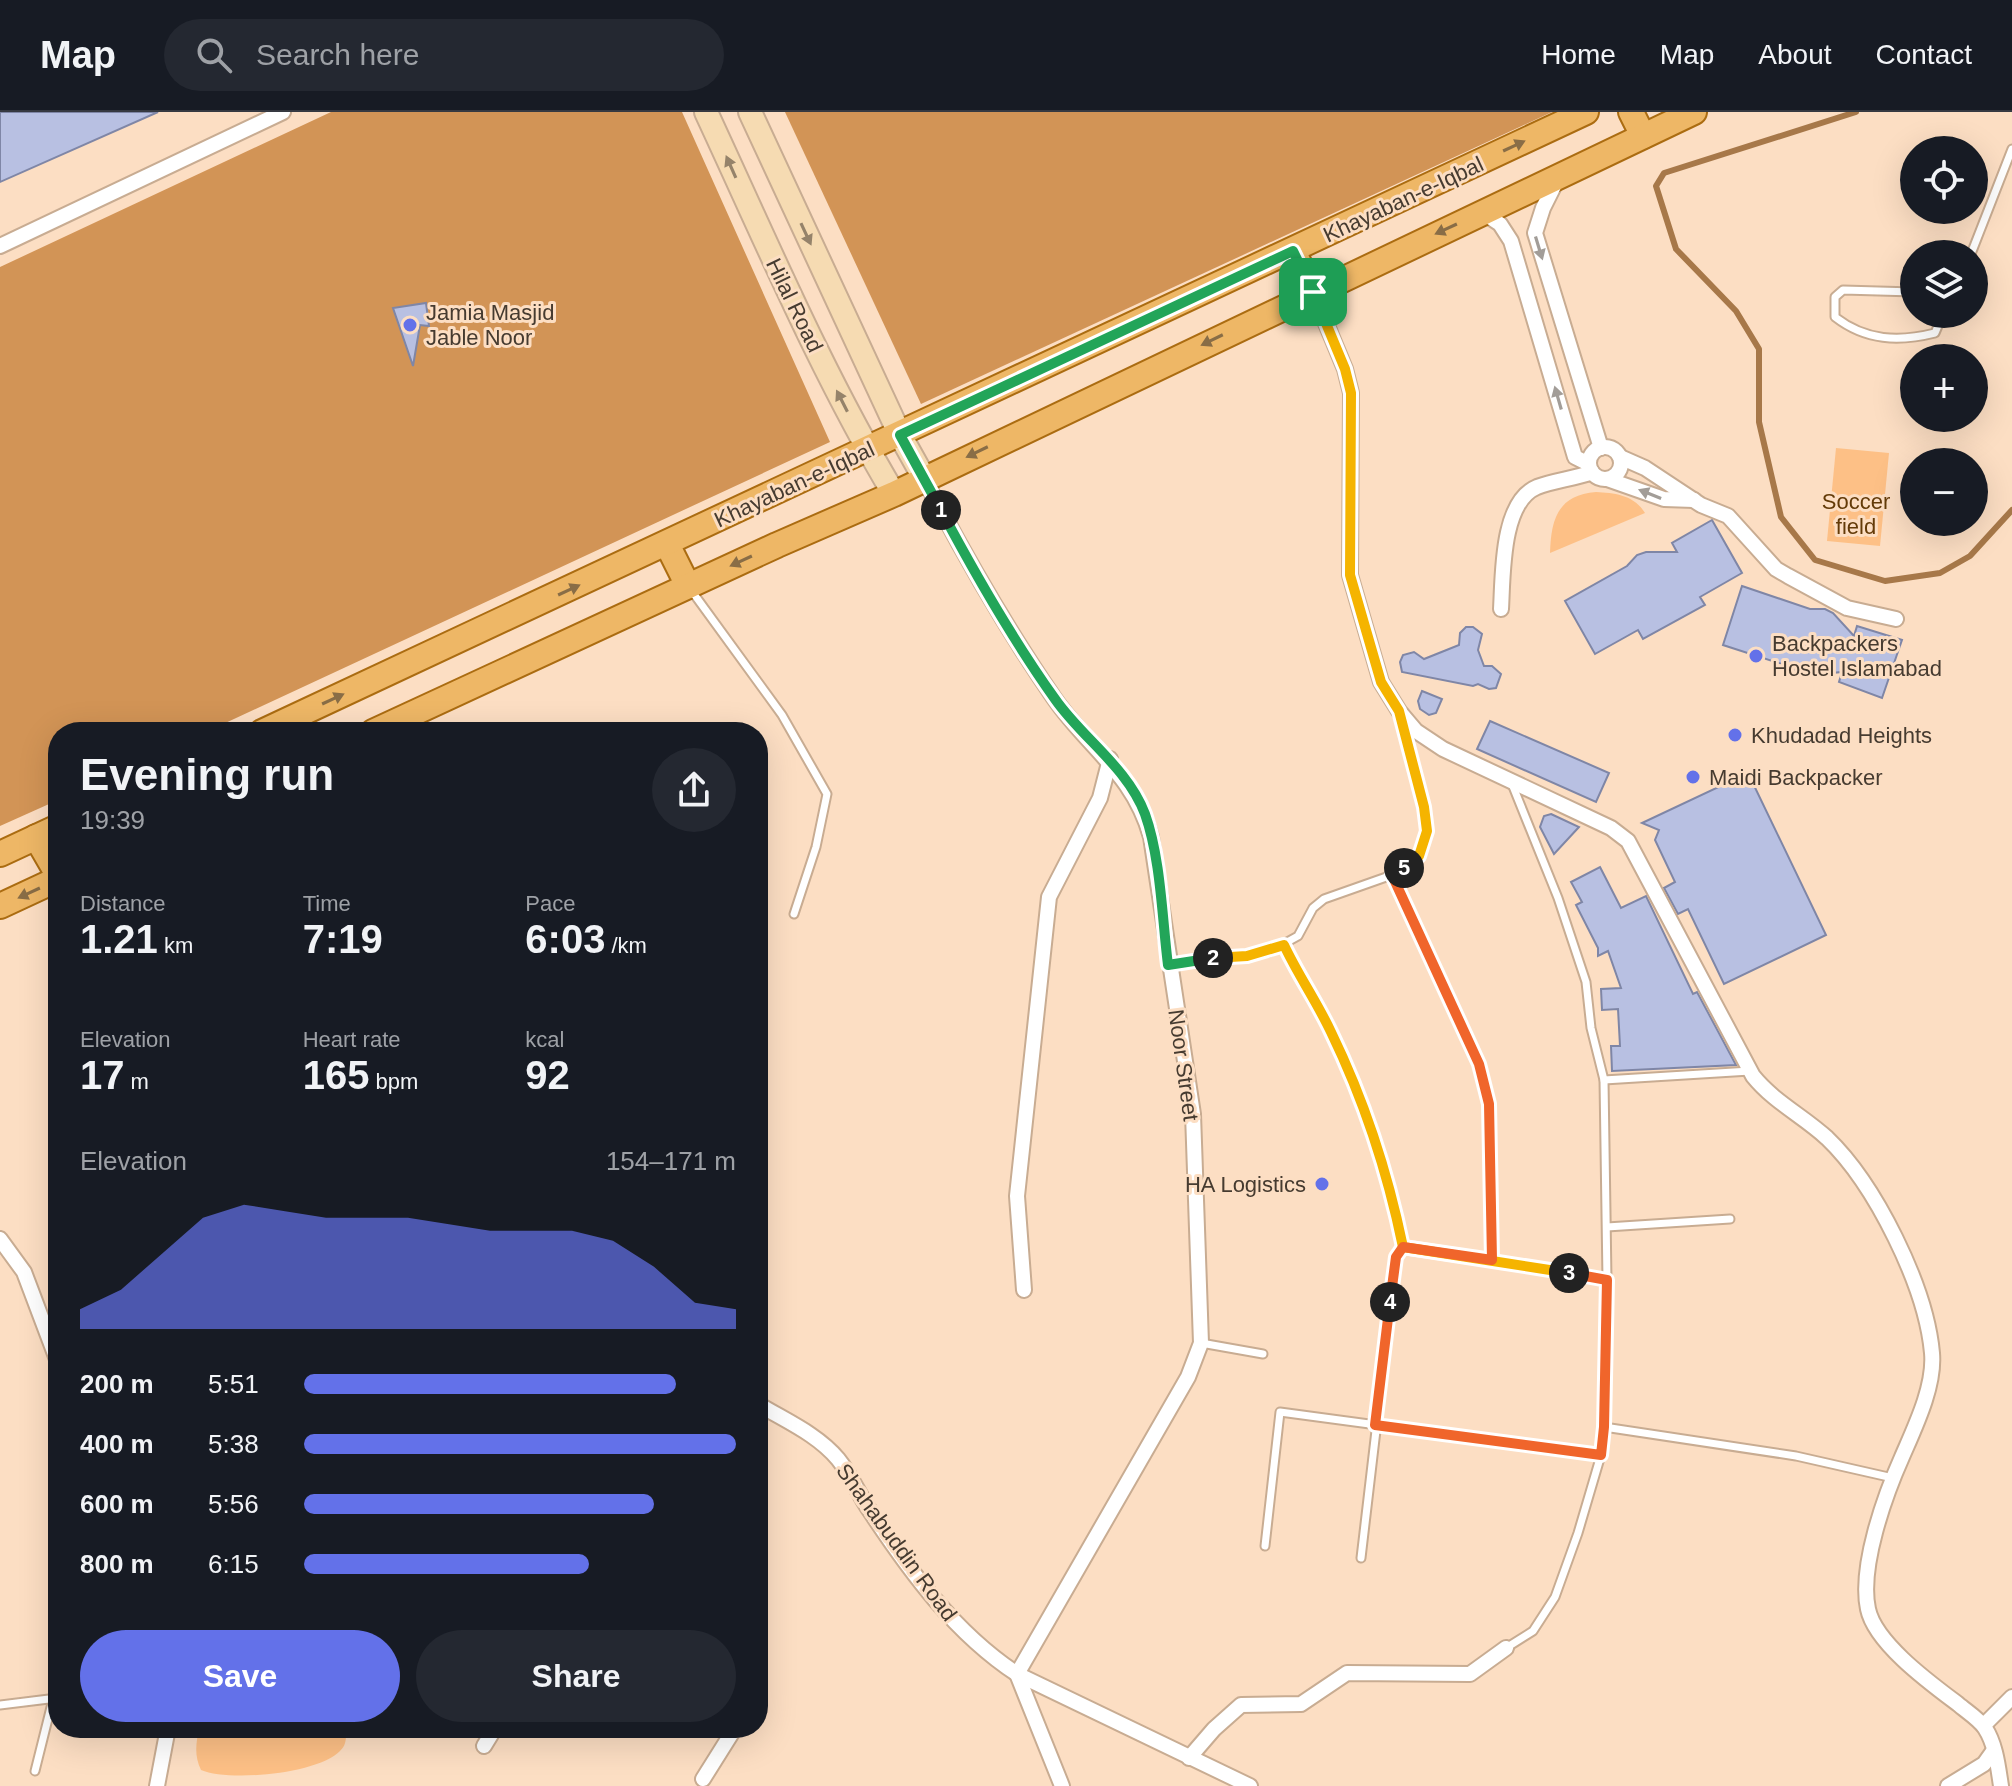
<!DOCTYPE html>
<html lang="en">
<head>
<meta charset="utf-8">
<style>
  :root { --surface:#171b24; --page:#242831; --text:#f1f3f6; --muted:#9ea1a6; --line:#363941; --accent:#6371e9 }
  body { margin:0; font-family:Helvetica,sans-serif; background:var(--page); color:var(--text); height:100vh; display:flex; flex-direction:column; font-size:30px; white-space:nowrap }
  * { box-sizing:border-box; margin:0 }
  p { font-size:26px; color:var(--muted) }
  .icon { flex:none; width:44px; height:44px; fill:none; stroke:currentColor; stroke-width:2; stroke-linecap:round; stroke-linejoin:round }
  .map { position:relative; flex:1; overflow:hidden }
  .panel { position:absolute; left:48px; top:610px; width:720px; height:1016px; display:flex; flex-direction:column; background:var(--surface); border-radius:32px; box-shadow:0 8px 32px #0002 }
  .panel>* { flex:none }
  .fabs { position:absolute; left:1900px; top:24px; display:grid; gap:16px }
  .fabs a { display:grid; place-items:center; width:88px; height:88px; border-radius:50%; background:var(--surface); box-shadow:0 8px 32px #0002; font-size:40px }
  .pin { position:absolute; display:grid; place-items:center; width:68px; height:68px; color:#fff; margin:-34px; border-radius:16px; box-shadow:0 4px 12px #0006 }
  .km { position:absolute; width:40px; height:40px; margin:-20px; border-radius:50%; background:#222; color:#fff; font-size:22px; line-height:40px; text-align:center }
  .round { display:grid; place-items:center; flex:none; width:84px; height:84px; border-radius:42px; background:var(--page) }
  .summary { display:flex; align-items:center; justify-content:space-between; height:136px; padding:0 32px }
  h1 { font-size:44px; font-weight:800; line-height:60px }
  .figures { display:grid; grid-template-columns:repeat(3,1fr); gap:12px; height:136px; padding:8px 32px }
  .figures div { display:grid; align-content:center }
  .figures b { font-size:40px; font-weight:800 }
  .figures small { font-size:22px; font-weight:400 }
  .figures p { font-size:22px }
  .chart { height:224px; padding:16px 32px }
  .chart p { display:flex; justify-content:space-between }
  .chart svg { width:100%; height:144px; margin-top:8px; fill:var(--accent); opacity:.7 }
  .cta { display:flex; gap:16px; margin-top:auto; padding:16px 32px }
  .cta a { flex:1; height:92px; border-radius:48px; background:var(--accent); color:#fff; font-size:32px; font-weight:800; line-height:92px; text-align:center }
  .cta a+a { background:var(--page); color:var(--text) }
  ul { padding:0 32px; list-style:none; font-size:26px }
  li { display:grid; grid-template-columns:128px 96px 1fr; align-items:center; height:60px }
  li i { height:20px; border-radius:10px; background:var(--accent) }
  header { display:flex; align-items:center; gap:48px; box-sizing:border-box; height:112px; padding:0 40px; background:var(--surface); border-bottom:2px solid var(--line) }
  header strong { font-size:38px }
  nav { display:flex; gap:44px; margin-inline-start:auto; font-size:28px }
  .search { width:560px; height:72px; background:var(--page); display:flex; align-items:center; gap:20px; box-sizing:border-box; padding:0 28px; border-radius:44px; color:var(--muted); font-size:30px }
  .map>svg:first-child { display:block }
  .green { fill:#fdc086 }
  .forest { fill:#d29456 }
  .lines { fill:none; stroke-linecap:round; stroke-linejoin:round }
  .stream { stroke:#a77849; stroke-width:6 }
  .building { fill:#b8c0e2; stroke:#7f86a6; stroke-width:2 }
  .lane-casing { stroke:#c8ac92; stroke-width:11 }
  .street-casing { stroke:#c8ac92; stroke-width:18 }
  .secondary-casing { stroke:#c8ac92; stroke-width:26 }
  .primary-casing { stroke:#ab6c11; stroke-width:28 }
  .lane { stroke:#fff; stroke-width:7 }
  .street { stroke:#fff; stroke-width:14 }
  .secondary { stroke:#f6dbb2; stroke-width:22 }
  .primary { stroke:#eeb766; stroke-width:24 }
  .oneway { fill:#896d46 }
  .oneway2 { fill:#95836a }
  .oneway3 { fill:#a29d98 }
  .split-1-casing { stroke:#fff; stroke-width:16 }
  .split-2-casing { stroke:#fff; stroke-width:16 }
  .split-3-casing { stroke:#fff; stroke-width:16 }
  .split-4-casing { stroke:#fff; stroke-width:16 }
  .split-5-casing { stroke:#fff; stroke-width:16 }
  .split-6-casing { stroke:#fff; stroke-width:16 }
  .split-1 { stroke:#22a559; stroke-width:10 }
  .split-2 { stroke:#22a559; stroke-width:10 }
  .split-3 { stroke:#f5b400; stroke-width:10 }
  .split-4 { stroke:#f0652b; stroke-width:10 }
  .split-5 { stroke:#f0652b; stroke-width:10 }
  .split-6 { stroke:#f5b400; stroke-width:10 }
  .poi-dot { fill:#6371e9; stroke:#fcdec3; stroke-width:3 }
  .labels { text-anchor:middle; stroke-width:6; stroke-linejoin:round; paint-order:stroke }
  .street-label { font-size:22px; fill:#463b30; stroke:#fcdec3 }
  .poi-label { font-size:22px; fill:#463b30; stroke:#fcdec3; text-anchor:start }
  .park-label { font-size:22px; fill:#643b08; stroke:#fcdec3 }
</style>
</head>
<body>
<header>
<strong>Map</strong>
<div class="search"><svg class="icon" aria-label="search" viewBox="0 0 24 24"><circle cx="10" cy="10" r="6"/><path d="M15 15l6 6"/></svg>Search here</div>
<nav><a>Home</a><a>Map</a><a>About</a><a>Contact</a></nav>
</header>
<div class="map">
<svg width="2012" height="1674" viewBox="0 0 2012 1674">
  <rect width="100%" height="100%" fill="#fcdec3"/>
  <g class="green">
    <polygon points="1836,336 1889,341 1880,434 1827,429"/>
    <path d="M1596,380c19,1 38,3 49,21l-95,40c1,-34 8,-58 46,-61z"/>
    <path d="M199,1616h147c0,9 1,17 -6,23 -22,23 -111,31 -139,19 -7,-15 -5,-26 -2,-42z"/>
  </g>
  <g class="forest">
    <polygon points="331,0 682,0 830,330 206,620 58,620 58,688 0,714 0,155"/>
    <polygon points="785,0 1552,0 921,292"/>
  </g>
  <g class="lines">
    <polyline class="stream" points="1856,0 1664,61 1656,74 1676,137 1736,199 1759,237 1759,310 1781,405 1815,448 1885,469 1940,461 1970,444 2012,398"/>
  </g>
  <g class="building">
    <polygon points="0,0 158,0 0,70"/>
    <polygon points="426,191 429,214 420,213 413,254 393,196"/>
    <polygon points="1712,408 1742,461 1700,485 1705,493 1643,527 1638,518 1595,542 1565,489 1627,454 1637,443 1646,440 1677,440 1672,431"/>
    <polygon points="1742,474 1810,497 1825,497 1833,501 1854,524 1857,514 1902,528 1882,586 1839,570 1842,560 1803,564 1791,555 1723,533"/>
    <polygon points="1466,515 1473,515 1482,522 1478,538 1484,554 1492,554 1501,562 1496,576 1489,577 1478,572 1473,574 1402,560 1400,550 1403,543 1414,540 1424,547 1459,533 1460,521"/>
    <polygon points="1422,579 1442,587 1436,601 1429,603 1420,597 1418,589"/>
    <polygon points="1490,609 1609,661 1596,690 1477,637"/>
    <polygon points="1748,661 1826,823 1724,872 1688,797 1678,802 1664,776 1675,770 1655,728 1659,718 1642,711"/>
    <polygon points="1551,702 1579,715 1554,742 1540,715 1544,704"/>
    <polygon points="1600,755 1621,796 1646,784 1693,882 1697,880 1736,953 1612,959 1611,934 1620,934 1618,897 1602,898 1601,877 1621,876 1608,839 1598,844 1598,836 1576,793 1582,790 1571,770"/>
  </g>
  <g class="lines">
    <defs>
      <g id="lane">
        <polyline points="1971,142 2012,37"/>
        <path d="M1914,180l-71,-2 -8,7v20c31,24 64,25 100,16l8,-19"/>
        <polyline points="691,478 782,603 827,682 816,735 794,802"/>
        <polyline points="1392,763 1479,952 1489,992 1492,1148"/>
        <path d="M1284,833c14,30 33,57 47,87 33,68 57,142 72,215"/>
        <polyline points="1171,853 1269,840 1298,824 1313,796 1324,787 1392,763 1419,744 1427,719 1424,695 1400,605"/>
        <polyline points="1604,968 1750,959"/>
        <polyline points="1607,1115 1730,1107"/>
        <polyline points="1201,1231 1263,1242"/>
        <polyline points="1604,1315 1796,1344 1893,1366"/>
        <polyline points="1265,1434 1280,1300 1601,1343"/>
        <polyline points="1361,1446 1397,1140 1411,1134 1607,1168"/>
        <polyline points="1506,1536 1533,1519 1555,1485 1578,1421 1601,1343 1604,1315 1607,1168 1604,968 1591,916 1586,870 1558,786 1512,672"/>
        <polyline points="0,1593 57,1586"/>
        <polyline points="35,1659 53,1587"/>
      </g>
      <g id="street">
        <polyline points="1557,68 1543,96 1535,121 1601,336"/>
        <polyline points="1482,100 1500,112 1511,129 1575,345 1589,352"/>
        <polyline points="0,134 283,0"/>
        <path d="M1313,180l32,77 6,24 -1,182 31,107 18,29 17,20 27,18 168,79 17,13 125,235c21,26 50,40 74,62 48,46 99,148 105,215 3,33 -17,74 -30,104 -17,38 -43,110 -34,152 7,34 62,74 90,95 8,7 21,15 27,24 11,17 13,39 16,58"/>
        <circle cx="1605" cy="351" r="16"/>
        <polyline points="1620,345 1645,356 1701,393 1728,404 1776,457 1788,464 1847,496 1896,507"/>
        <path d="M924,366c39,75 82,150 130,220 35,51 79,75 97,139l42,277 8,229 -13,34 -171,297 45,112"/>
        <polyline points="1607,367 1664,387 1694,388"/>
        <path d="M1501,497c2,-34 0,-107 36,-122 18,-7 37,-8 55,-15"/>
        <polyline points="0,1127 24,1160 58,1250"/>
        <polyline points="1024,1178 1017,1084 1049,785 1100,686 1110,647"/>
        <path d="M758,1292c28,17 59,30 80,55 13,16 21,36 32,52 41,62 85,122 147,163l233,112"/>
        <polyline points="1984,1613 2012,1585"/>
        <polyline points="484,1634 495,1616"/>
        <polyline points="1189,1646 1214,1617 1241,1593 1301,1592 1347,1561 1470,1562 1506,1536"/>
        <polyline points="703,1667 735,1616"/>
        <polyline points="157,1674 168,1616"/>
        <polyline points="1948,1674 1984,1652 1994,1638"/>
      </g>
      <g id="secondary">
        <path d="M706,0c60,129 115,260 188,382"/>
        <polyline points="750,0 900,323 924,366"/>
      </g>
      <g id="primary">
        <polyline points="1631,0 1643,24"/>
        <polyline points="1293,139 1313,180"/>
        <polyline points="667,432 688,474"/>
        <polyline points="262,620 1586,0"/>
        <polyline points="373,620 777,433 894,382 1694,0"/>
        <polyline points="36,725 58,763"/>
        <polyline points="0,742 58,715"/>
        <polyline points="0,794 58,767"/>
      </g>
    </defs>
    <use href="#lane" class="lane-casing"/>
    <use href="#street" class="street-casing"/>
    <use href="#secondary" class="secondary-casing"/>
    <use href="#primary" class="primary-casing"/>
    <use href="#lane" class="lane"/>
    <use href="#street" class="street"/>
    <use href="#secondary" class="secondary"/>
    <use href="#primary" class="primary"/>
  </g>
  <defs><path id="oneway-solid" d="M-6-.8H1V-3.2L6.5 0L1 3.2V.8H-6Z" transform="scale(2)"/></defs>
  <g class="oneway">
    <use href="#oneway-solid" transform="translate(1514 34) rotate(-25)"/>
    <use href="#oneway-solid" transform="translate(1446 117) rotate(155)"/>
    <use href="#oneway-solid" transform="translate(1212 228) rotate(154)"/>
    <use href="#oneway-solid" transform="translate(977 340) rotate(154)"/>
    <use href="#oneway-solid" transform="translate(741 449) rotate(155)"/>
    <use href="#oneway-solid" transform="translate(569 478) rotate(-25)"/>
    <use href="#oneway-solid" transform="translate(333 587) rotate(-25)"/>
    <use href="#oneway-solid" transform="translate(29 781) rotate(155)"/>
  </g>
  <g class="oneway2">
    <use href="#oneway-solid" transform="translate(731 55) rotate(-114)"/>
    <use href="#oneway-solid" transform="translate(806 122) rotate(65)"/>
    <use href="#oneway-solid" transform="translate(842 289) rotate(-117)"/>
  </g>
  <g class="oneway3">
    <use href="#oneway-solid" transform="translate(1539 136) rotate(73)"/>
    <use href="#oneway-solid" transform="translate(1558 286) rotate(-106)"/>
    <use href="#oneway-solid" transform="translate(1650 382) rotate(-158)"/>
  </g>
  <g class="lines">
    <defs>
      <polyline id="split-1" points="941,398 900,323 1293,139 1313,180"/>
      <path id="split-2" d="M941,398c34,64 72,130 114,189 27,39 73,69 90,115 16,45 17,104 23,151l45,-7"/>
      <path id="split-3" d="M1213,846l34,-2 37,-11c14,30 33,57 47,87 33,68 57,142 72,215l166,26"/>
      <polyline id="split-4" points="1390,1190 1375,1313 1601,1343 1604,1315 1607,1168 1569,1161"/>
      <polyline id="split-5" points="1390,1190 1396,1145 1403,1135 1492,1148 1489,992 1479,952 1392,763 1404,756"/>
      <polyline id="split-6" points="1313,180 1345,257 1351,281 1350,463 1381,570 1399,599 1424,695 1427,719 1419,744 1404,756"/>
    </defs>
    <use href="#split-1" class="split-1-casing"/>
    <use href="#split-2" class="split-2-casing"/>
    <use href="#split-3" class="split-3-casing"/>
    <use href="#split-4" class="split-4-casing"/>
    <use href="#split-5" class="split-5-casing"/>
    <use href="#split-6" class="split-6-casing"/>
    <use href="#split-1" class="split-1"/>
    <use href="#split-2" class="split-2"/>
    <use href="#split-3" class="split-3"/>
    <use href="#split-4" class="split-4"/>
    <use href="#split-5" class="split-5"/>
    <use href="#split-6" class="split-6"/>
  </g>
  <g class="poi-dot">
    <circle cx="410" cy="213" r="8"/>
    <circle cx="1756" cy="544" r="8"/>
    <circle cx="1735" cy="623" r="8"/>
    <circle cx="1693" cy="665" r="8"/>
    <circle cx="1322" cy="1072" r="8"/>
  </g>
  <g class="labels">
    <g class="street-label">
      <text transform="translate(1403 87) rotate(-25)" y="8">Khayaban-e-Iqbal</text>
      <text transform="translate(795 193) rotate(64)" y="8">Hilal Road</text>
      <text transform="translate(794 372) rotate(-25)" y="8">Khayaban-e-Iqbal</text>
      <text transform="translate(1184 953) rotate(82)" y="8">Noor Street</text>
      <text transform="translate(897 1430) rotate(54)" y="8">Shahabuddin Road</text>
    </g>
    <g class="poi-label">
      <text x="426" y="208">Jamia Masjid<tspan x="426" dy="25">Jable Noor</tspan></text>
      <text x="1772" y="539">Backpackers<tspan x="1772" dy="25">Hostel Islamabad</tspan></text>
      <text x="1751" y="631">Khudadad Heights</text>
      <text x="1709" y="673">Maidi Backpacker</text>
      <text x="1306" y="1080" text-anchor="end">HA Logistics</text>
    </g>
    <g class="park-label">
      <text x="1856" y="397">Soccer<tspan x="1856" dy="25">field</tspan></text>
    </g>
  </g>
</svg>
<div class="fabs">
<a><svg class="icon" aria-label="locate" viewBox="0 0 24 24"><circle cx="12" cy="12" r="6"/><path d="M12 2v4M12 18v4M2 12h4M18 12h4"/></svg></a>
<a><svg class="icon" aria-label="layers" viewBox="0 0 24 24"><path d="M12 4l9 5-9 5-9-5zM3 14l9 5 9-5"/></svg></a>
<a>+</a>
<a>−</a>
</div>
<div class="pin" style="left:1313px;top:180px;background:#1e9e55"><svg class="icon" aria-label="arrive" viewBox="0 0 24 24"><path d="M6 21V4h12l-3 4 3 4H6"/></svg></div>
<b class="km" style="left:941px;top:398px">1</b>
<b class="km" style="left:1213px;top:846px">2</b>
<b class="km" style="left:1569px;top:1161px">3</b>
<b class="km" style="left:1390px;top:1190px">4</b>
<b class="km" style="left:1404px;top:756px">5</b>
<section class="panel">
<div class="summary"><div><h1>Evening run</h1><p>19:39</p></div><a class="round"><svg class="icon" aria-label="share" viewBox="0 0 24 24"><path d="M12 15V3M7 8l5-5 5 5M5 13v7h14v-7"/></svg></a></div>
<div class="figures">
<div><p>Distance</p><b>1.21<small> km</small></b></div>
<div><p>Time</p><b>7:19</b></div>
<div><p>Pace</p><b>6:03<small> /km</small></b></div>
</div>
<div class="figures">
<div><p>Elevation</p><b>17<small> m</small></b></div>
<div><p>Heart rate</p><b>165<small> bpm</small></b></div>
<div><p>kcal</p><b>92</b></div>
</div>
<div class="chart"><p><span>Elevation</span>154–171 m</p>
<svg viewBox="0 0 160 44" preserveAspectRatio="none"><path d="M0 44V38L10 32L20 21L30 10L40 6L50 8L60 10L70 10L80 10L90 12L100 14L110 14L120 14L130 17L140 25L150 36L160 38V44z"/></svg>
</div>
<ul>
<li><b>200 m</b>5:51<i style="width:86%"></i></li>
<li><b>400 m</b>5:38<i style="width:100%"></i></li>
<li><b>600 m</b>5:56<i style="width:81%"></i></li>
<li><b>800 m</b>6:15<i style="width:66%"></i></li>
</ul>
<div class="cta"><a>Save</a><a>Share</a></div>
</section>
</div>
</body>
</html>
